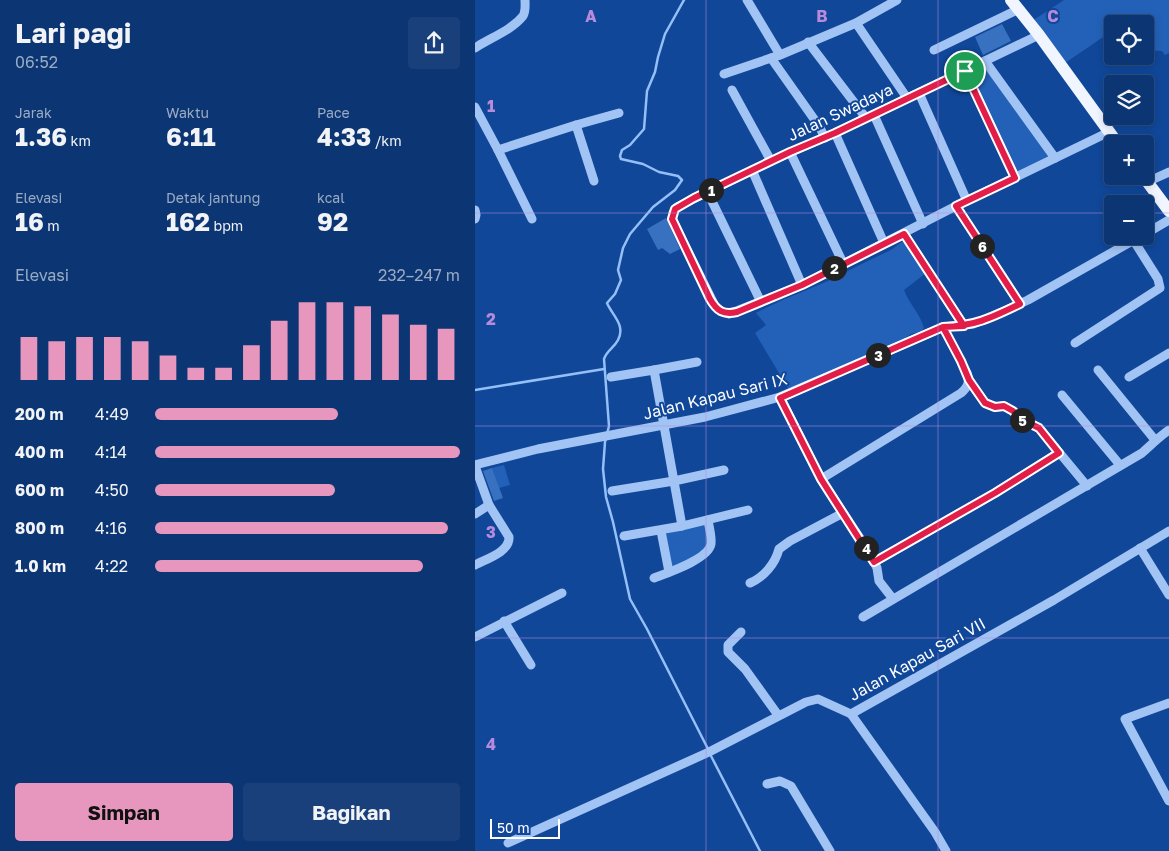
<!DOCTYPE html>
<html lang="id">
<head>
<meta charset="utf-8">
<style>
  :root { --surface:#0c3573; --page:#1a407b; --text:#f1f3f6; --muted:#9aabc4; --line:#2c5085; --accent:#e797bd }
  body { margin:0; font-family:"Golos Text",sans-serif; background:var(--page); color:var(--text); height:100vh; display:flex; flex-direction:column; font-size:19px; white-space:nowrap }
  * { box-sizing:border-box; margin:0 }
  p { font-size:16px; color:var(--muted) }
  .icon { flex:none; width:28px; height:28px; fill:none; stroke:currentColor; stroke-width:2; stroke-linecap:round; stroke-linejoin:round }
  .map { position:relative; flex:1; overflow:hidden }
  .details { display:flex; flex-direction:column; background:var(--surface); width:475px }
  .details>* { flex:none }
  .buttons { position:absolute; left:629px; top:15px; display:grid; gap:10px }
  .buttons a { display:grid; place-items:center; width:50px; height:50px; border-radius:5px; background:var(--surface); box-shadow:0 2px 8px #0003,0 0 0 1px var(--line); font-size:25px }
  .scale { position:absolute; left:15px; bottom:12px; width:70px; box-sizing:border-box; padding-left:5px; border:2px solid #fff; border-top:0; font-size:14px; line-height:18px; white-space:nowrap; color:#fff; -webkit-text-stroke:4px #104799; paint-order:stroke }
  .pin { position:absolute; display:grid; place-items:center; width:42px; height:42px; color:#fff; margin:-21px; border:2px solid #fff; border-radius:50%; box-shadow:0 1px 5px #0007 }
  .km { position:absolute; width:25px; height:25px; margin:-12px; border-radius:50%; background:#222; color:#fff; font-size:14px; line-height:25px; text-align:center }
  .round { display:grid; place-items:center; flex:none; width:52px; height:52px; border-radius:5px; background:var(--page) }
  .head { display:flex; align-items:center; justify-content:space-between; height:85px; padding:0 15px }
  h1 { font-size:28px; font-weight:700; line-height:38px }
  .figures { display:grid; grid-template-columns:repeat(3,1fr); gap:8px; height:85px; padding:5px 15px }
  .figures div { display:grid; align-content:center }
  .figures b { font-size:25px; font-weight:700 }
  .figures small { font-size:14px; font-weight:400 }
  .figures p { font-size:14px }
  .chart { height:140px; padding:10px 15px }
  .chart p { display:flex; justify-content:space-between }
  .chart svg { width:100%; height:90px; margin-top:5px; stroke:var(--accent); stroke-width:6 }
  .action { display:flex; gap:10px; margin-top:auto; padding:10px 15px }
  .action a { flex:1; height:58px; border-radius:5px; background:var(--accent); color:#111; font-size:20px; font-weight:700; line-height:58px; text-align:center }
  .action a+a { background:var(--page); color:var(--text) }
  ul { padding:0 15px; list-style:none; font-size:16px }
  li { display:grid; grid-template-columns:80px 60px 1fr; align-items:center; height:38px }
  li i { height:12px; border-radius:6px; background:var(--accent) }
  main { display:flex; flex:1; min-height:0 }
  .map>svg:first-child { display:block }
  .green { fill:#2361b8 }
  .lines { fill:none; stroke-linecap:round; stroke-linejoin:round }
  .stream { stroke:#94bff8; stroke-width:2.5 }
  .building { fill:#3971c1 }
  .minor { stroke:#a2c4f4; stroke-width:9 }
  .major { stroke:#f0f5ff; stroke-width:12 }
  .route-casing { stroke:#fff; stroke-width:10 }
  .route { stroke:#e11d48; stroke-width:6 }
  .grid { fill:none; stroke:#b68bdc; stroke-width:1; stroke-opacity:0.55 }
  .labels { text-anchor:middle; stroke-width:4; stroke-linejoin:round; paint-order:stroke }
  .street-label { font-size:16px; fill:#fff; stroke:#104799 }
  .grid-label { font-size:16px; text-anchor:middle; font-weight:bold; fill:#b68bdc; stroke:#104799; stroke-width:4; stroke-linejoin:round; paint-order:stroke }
</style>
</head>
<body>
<main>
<section class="details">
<div class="head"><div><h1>Lari pagi</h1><p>06:52</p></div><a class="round"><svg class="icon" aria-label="share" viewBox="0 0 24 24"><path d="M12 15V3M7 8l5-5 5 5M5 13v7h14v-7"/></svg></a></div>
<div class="figures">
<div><p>Jarak</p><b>1.36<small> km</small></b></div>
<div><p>Waktu</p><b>6:11</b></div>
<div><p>Pace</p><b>4:33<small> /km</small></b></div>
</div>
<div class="figures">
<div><p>Elevasi</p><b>16<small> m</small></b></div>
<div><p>Detak jantung</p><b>162<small> bpm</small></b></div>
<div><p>kcal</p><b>92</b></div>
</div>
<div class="chart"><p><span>Elevasi</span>232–247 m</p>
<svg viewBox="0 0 160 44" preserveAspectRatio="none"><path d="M5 44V23M15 44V25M25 44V23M35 44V23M45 44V25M55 44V32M65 44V38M75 44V38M85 44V27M95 44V15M105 44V6M115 44V6M125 44V8M135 44V12M145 44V17M155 44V19"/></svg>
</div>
<ul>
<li><b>200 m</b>4:49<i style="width:60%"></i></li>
<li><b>400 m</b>4:14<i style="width:100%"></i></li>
<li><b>600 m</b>4:50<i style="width:59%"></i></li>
<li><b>800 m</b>4:16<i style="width:96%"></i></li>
<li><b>1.0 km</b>4:22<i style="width:88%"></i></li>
</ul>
<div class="action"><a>Simpan</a><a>Bagikan</a></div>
</section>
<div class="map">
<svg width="694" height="851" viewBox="0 0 694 851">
  <rect width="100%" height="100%" fill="#104799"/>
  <g class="green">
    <polygon points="589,0 694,0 694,53 690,55 687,51 670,50 670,24 638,24 637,31 590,63 557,21"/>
    <polygon points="510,61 580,158 540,177 490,71"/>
    <path d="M430,240l21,33 -22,17c5,14 16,23 20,38l-2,3 -11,3 -13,9 -99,43 -11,2 -33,-55 11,-8 -10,-12c24,-13 50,-22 74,-33 20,-10 39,-20 59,-29 6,-3 10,-8 16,-11z"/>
    <polygon points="29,465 35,485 24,488 17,468"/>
    <polygon points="231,522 234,544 229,552 200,566 196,567 189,534"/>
  </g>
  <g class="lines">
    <g class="stream">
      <path d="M209,0l-19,34 -7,23 -3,15 -8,19 -3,38 -14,16 -8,5 -2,6 1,3 22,5 16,8 19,4 4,4 -7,10 -22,17 -23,27 -7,14 -5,22 3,10 -6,14 -8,9c5,12 19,22 11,37 -4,8 -11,10 -14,19l5,67 -4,16 -2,27 3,28 7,25 17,77 17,30 61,120"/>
      <polyline points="0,390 129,369"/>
      <polyline points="235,754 285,851"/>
    </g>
  </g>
  <g class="building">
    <polygon points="527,24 536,41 508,55 500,37"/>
    <polygon points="191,218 205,249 195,254 187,248 183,250 172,229"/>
    <polygon points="17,468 28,498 19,501 8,471"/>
  </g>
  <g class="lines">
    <g class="minor">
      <polyline points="272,0 305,55"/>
      <polyline points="381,23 432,98"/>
      <polyline points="564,35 360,133 296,161 202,207 198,213 197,219 240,306 247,312 254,314 327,285 481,206 634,132"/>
      <polyline points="333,42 391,118"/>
      <path d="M0,48c15,-10 37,-18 48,-32 3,-5 2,-11 2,-16"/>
      <polyline points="459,50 544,9"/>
      <polyline points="296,58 344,126 350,138"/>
      <polyline points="510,61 580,158"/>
      <polyline points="490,71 540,177"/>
      <polyline points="249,74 305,55 381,23 422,0"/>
      <polyline points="257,90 296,161"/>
      <polyline points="444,93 492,201"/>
      <polyline points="0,107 23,150 101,125 144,113"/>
      <polyline points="399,115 448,224"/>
      <polyline points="101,125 119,181"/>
      <polyline points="360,133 409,243"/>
      <polyline points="23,150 57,219"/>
      <polyline points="315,152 368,263"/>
      <polyline points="277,170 327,285"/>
      <polyline points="672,182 694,172"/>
      <polyline points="232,191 286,302"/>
      <polyline points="481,206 545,304"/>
      <polyline points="0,210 1,215 0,219"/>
      <polyline points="429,234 489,326"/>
      <polyline points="670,234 694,220"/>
      <polyline points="600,343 685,288 683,279 659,241"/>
      <polyline points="623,370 680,440"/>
      <polyline points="136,377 179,370"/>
      <polyline points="654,377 694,353"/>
      <polyline points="494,381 510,403 520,407 529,406 538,411 546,419 564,428 612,486"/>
      <polyline points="587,395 645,465"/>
      <polyline points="305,397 346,479 396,555 402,568 404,581 418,599"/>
      <polyline points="0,465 63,449 230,417 305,397 468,327 498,324 527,312 553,300 666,236"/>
      <path d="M0,466l14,39 20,32c1,15 -23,22 -34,28"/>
      <path d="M346,479l140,-86c7,-6 9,-11 6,-20l-24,-46"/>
      <polyline points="137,491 199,481 249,470"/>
      <polyline points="0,514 14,505"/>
      <polyline points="207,526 179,370 222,362"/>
      <polyline points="186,531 194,572"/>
      <polyline points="149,536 207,526 273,510"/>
      <polyline points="665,548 694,595"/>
      <polyline points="399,562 520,493 583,453"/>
      <path d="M179,578c13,-5 55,-19 57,-34 1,-7 -2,-17 -3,-24"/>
      <path d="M275,583c14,-6 25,-19 29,-34l11,-8 53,-28"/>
      <path d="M388,617l279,-164c9,-8 17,-16 27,-23"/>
      <polyline points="29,621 56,665"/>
      <polyline points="266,632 253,645 253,652 270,669 303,715"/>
      <polyline points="0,637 87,593"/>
      <polyline points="694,703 650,719 694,801"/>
      <polyline points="376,714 579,600 694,531"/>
      <polyline points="376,714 460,832 471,851"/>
      <polyline points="292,784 305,781 316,786 355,851"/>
      <polyline points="33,843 234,752 331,702 343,699 376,714"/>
    </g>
    <g class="major">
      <polyline points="536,0 564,35 643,144"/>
      <polyline points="668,176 694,211"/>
    </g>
  </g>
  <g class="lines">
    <defs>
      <path id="route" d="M490,71l-130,62 -45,19 -96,46 -19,11 -3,10 38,80c7,12 13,16 27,13l65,-27 102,-51 60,92 -21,1 -163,71 41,81 53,83 121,-69 64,-40 -20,-25 -18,-9 -8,-8 -9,-5 -9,1 -10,-4 -16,-23 -8,-19 -18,-34c32,-1 48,-9 77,-23l-64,-98 59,-28 -50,-107"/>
    </defs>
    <use href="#route" class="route-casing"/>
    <use href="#route" class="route"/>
  </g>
  <path class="grid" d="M231,0v851M463,0v851M0,213h638M670,213h24M0,426h694M0,638h694"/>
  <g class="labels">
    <g class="street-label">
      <text transform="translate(365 112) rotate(-25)" y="6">Jalan Swadaya</text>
      <text transform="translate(240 396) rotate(-14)" y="6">Jalan Kapau Sari IX</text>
      <text transform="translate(442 659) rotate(-29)" y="6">Jalan Kapau Sari VII</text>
    </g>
  </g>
  <g class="grid-label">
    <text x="116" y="22">A</text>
    <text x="347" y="22">B</text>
    <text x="578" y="22">C</text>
    <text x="16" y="112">1</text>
    <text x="16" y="325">2</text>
    <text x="16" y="538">3</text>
    <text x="16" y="750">4</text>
  </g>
</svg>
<div class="buttons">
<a><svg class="icon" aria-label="locate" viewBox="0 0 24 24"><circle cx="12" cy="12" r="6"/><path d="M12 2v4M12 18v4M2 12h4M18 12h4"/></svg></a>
<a><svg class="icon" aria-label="layers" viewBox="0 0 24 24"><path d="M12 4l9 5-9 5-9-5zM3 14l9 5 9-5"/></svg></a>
<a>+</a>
<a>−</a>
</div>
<div class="scale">50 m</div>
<div class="pin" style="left:490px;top:71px;background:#1e9e55"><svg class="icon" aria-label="arrive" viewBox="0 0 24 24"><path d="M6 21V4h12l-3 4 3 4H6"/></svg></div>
<b class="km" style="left:236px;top:190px">1</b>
<b class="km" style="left:359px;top:268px">2</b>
<b class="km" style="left:403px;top:355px">3</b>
<b class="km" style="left:391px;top:548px">4</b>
<b class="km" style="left:547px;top:420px">5</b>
<b class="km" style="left:507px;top:246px">6</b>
</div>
</main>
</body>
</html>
